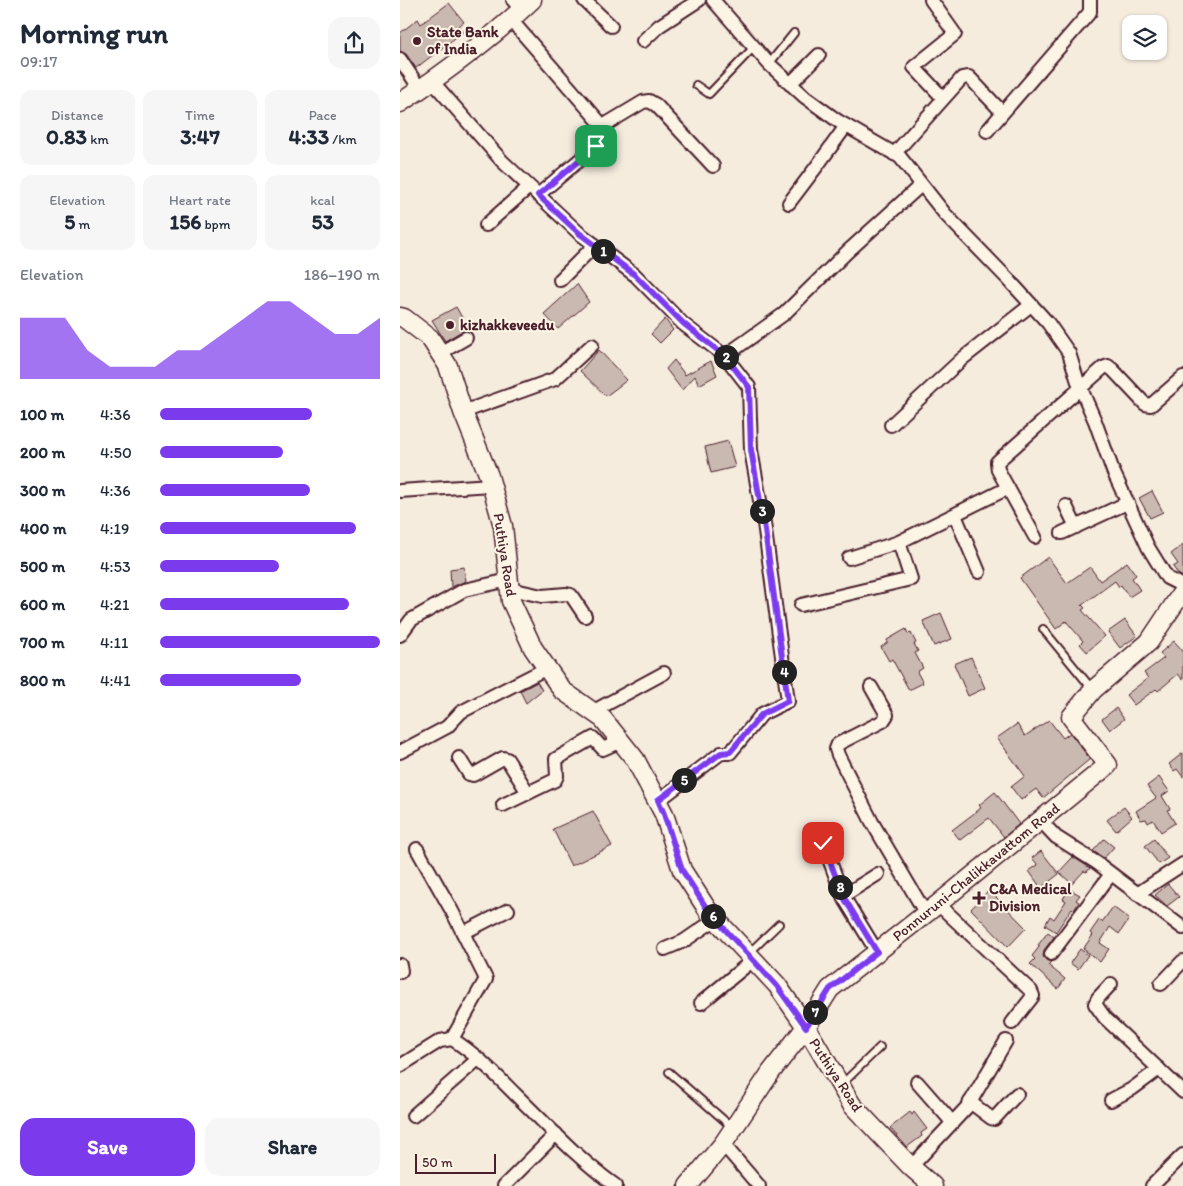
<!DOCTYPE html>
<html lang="en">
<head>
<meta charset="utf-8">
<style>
  :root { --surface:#fff; --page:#f6f6f7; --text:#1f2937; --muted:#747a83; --accent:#7c3aed }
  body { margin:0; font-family:Itim,sans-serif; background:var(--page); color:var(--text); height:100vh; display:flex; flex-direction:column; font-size:19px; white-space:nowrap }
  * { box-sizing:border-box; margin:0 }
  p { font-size:16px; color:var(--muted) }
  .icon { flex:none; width:28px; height:28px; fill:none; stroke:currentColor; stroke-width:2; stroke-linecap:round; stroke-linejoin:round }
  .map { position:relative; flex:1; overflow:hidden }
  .sheet { display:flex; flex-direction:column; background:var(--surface); width:400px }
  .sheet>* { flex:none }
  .buttons { position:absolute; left:722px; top:15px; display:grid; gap:10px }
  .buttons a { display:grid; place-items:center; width:45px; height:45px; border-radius:10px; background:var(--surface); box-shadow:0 1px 4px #0004; font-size:25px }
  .scale { position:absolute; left:15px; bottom:12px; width:81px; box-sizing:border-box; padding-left:5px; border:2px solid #4a1f2b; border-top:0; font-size:14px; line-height:18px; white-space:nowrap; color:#4a1f2b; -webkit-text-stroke:4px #fcf5e5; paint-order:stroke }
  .pin { position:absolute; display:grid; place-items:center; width:42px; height:42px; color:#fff; margin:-21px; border-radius:10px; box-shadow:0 2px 8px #0006 }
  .km { position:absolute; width:25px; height:25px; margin:-12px; border-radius:50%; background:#222; color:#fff; font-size:14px; line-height:25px; text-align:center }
  .round { display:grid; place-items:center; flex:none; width:52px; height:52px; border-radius:15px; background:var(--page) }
  .headline { display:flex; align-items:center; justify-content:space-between; height:85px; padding:0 20px }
  h1 { font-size:28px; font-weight:700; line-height:38px }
  .stats { display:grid; grid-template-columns:repeat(3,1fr); gap:8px; height:85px; padding:5px 20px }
  .stats div { display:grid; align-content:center; border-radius:12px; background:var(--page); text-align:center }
  .stats b { font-size:21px; font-weight:700 }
  .stats small { font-size:14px; font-weight:400 }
  .stats p { font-size:14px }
  .chart { height:140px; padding:10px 20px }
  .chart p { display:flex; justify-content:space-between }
  .chart svg { width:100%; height:90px; margin-top:5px; fill:var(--accent); opacity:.7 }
  .cta { display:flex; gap:10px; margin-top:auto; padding:10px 20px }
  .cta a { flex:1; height:58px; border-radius:15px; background:var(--accent); color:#fff; font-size:20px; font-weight:700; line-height:58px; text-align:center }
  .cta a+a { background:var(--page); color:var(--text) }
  ul { padding:0 20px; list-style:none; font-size:16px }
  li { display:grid; grid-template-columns:80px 60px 1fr; align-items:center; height:38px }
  li i { height:12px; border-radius:6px; background:var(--accent) }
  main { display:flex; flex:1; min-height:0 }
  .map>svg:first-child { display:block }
  .building { fill:#cab9b1; stroke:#4a1f2b }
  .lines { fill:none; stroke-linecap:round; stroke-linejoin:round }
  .lane-casing { stroke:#4a1f2b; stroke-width:10 }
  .street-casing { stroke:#4a1f2b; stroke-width:16 }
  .secondary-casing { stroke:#4a1f2b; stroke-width:21 }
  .lane { stroke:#fcf5e5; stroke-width:6 }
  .street { stroke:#fcf5e5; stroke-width:12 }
  .secondary { stroke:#fcf5e5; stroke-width:18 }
  .route-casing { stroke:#fff; stroke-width:10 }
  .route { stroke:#7c3aed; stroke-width:6 }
  .poi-dot { fill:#4a1f2b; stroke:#fcf5e5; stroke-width:2 }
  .labels { text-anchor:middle; stroke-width:4; stroke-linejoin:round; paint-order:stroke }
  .poi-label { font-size:15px; font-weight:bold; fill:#4a1f2b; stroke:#fcf5e5; text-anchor:start }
  .street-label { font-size:15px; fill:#4a1f2b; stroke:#fcf5e5 }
</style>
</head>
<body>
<main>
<section class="sheet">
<div class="headline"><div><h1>Morning run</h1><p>09:17</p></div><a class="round"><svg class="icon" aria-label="share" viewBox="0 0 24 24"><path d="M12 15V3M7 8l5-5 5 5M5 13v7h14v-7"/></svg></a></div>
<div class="stats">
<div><p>Distance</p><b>0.83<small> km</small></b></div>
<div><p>Time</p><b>3:47</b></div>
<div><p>Pace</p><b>4:33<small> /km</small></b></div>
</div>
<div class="stats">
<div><p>Elevation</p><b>5<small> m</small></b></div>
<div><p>Heart rate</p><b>156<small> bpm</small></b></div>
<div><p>kcal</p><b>53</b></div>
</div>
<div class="chart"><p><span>Elevation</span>186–190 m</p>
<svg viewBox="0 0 160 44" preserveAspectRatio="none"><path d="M0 44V14L10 14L20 14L30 30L40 38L50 38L60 38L70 30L80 30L90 22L100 14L110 6L120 6L130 14L140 22L150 22L160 14V44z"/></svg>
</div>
<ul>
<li><b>100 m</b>4:36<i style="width:69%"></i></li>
<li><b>200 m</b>4:50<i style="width:56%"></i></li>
<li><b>300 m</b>4:36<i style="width:68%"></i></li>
<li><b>400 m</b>4:19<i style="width:89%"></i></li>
<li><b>500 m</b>4:53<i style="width:54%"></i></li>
<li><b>600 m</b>4:21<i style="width:86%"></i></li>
<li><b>700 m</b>4:11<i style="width:100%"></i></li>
<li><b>800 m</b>4:41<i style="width:64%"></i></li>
</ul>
<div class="cta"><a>Save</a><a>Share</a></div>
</section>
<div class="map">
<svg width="783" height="1186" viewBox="0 0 783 1186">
  <rect width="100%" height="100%" fill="#f5ecde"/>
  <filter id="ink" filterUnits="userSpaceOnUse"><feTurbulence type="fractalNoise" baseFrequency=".02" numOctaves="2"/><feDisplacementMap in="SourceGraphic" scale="10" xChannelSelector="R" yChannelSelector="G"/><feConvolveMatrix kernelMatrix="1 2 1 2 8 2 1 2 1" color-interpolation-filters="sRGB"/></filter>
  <g filter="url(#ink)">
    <g class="building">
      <polygon points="49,3 64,22 58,26 63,32 16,68 6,54 0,51 0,33 18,19 21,24"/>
      <polygon points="177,284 189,302 158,329 144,314"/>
      <polygon points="56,307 69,330 62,331 45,341 32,320"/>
      <polygon points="265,319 273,330 260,343 251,334"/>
      <polygon points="199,350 227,380 206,396 180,371"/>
      <polygon points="274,360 285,375 311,361 317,375 299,385 295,376 282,390 266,369"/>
      <polygon points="328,441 335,467 311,473 305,447"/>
      <polygon points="752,491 763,512 750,518 739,498"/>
      <polygon points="783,545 783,577 778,574 773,567 778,564 771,554"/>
      <polygon points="648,557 667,583 690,567 700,581 727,562 736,575 732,578 740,590 729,597 721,585 719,587 715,581 682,605 685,608 682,610 705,636 687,652 680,644 683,641 666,621 656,629 620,578"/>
      <polygon points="64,567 66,581 51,587 50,569"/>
      <polygon points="541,613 552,639 534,646 523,621"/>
      <polygon points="725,620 737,636 720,648 708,632"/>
      <polygon points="506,629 508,634 511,633 516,643 514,644 518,651 515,653 523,668 517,672 523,683 509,690 492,659 489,661 481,647 487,643 487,640"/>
      <polygon points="774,641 783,651 783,680 778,674 758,691 756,689 734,705 726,695 748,678 744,673 764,658 760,653"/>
      <polygon points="571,657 585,688 568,696 554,664"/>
      <polygon points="137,682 142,690 126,703 120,691"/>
      <polygon points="716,708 724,719 710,730 702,719"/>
      <polygon points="649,720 663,738 670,733 690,759 643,798 636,789 621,800 611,787 625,776 597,738 617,724 625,736"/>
      <polygon points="783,753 783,777 777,769 774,771 769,764"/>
      <polygon points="759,777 769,791 762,796 770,809 767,810 775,823 761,832 753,820 748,823 746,819 741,820 736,811 756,798 747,786"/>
      <polygon points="595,792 619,824 604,837 589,818 560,840 552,830 581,808 579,805"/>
      <polygon points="724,807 732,817 716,831 707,820"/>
      <polygon points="193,811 212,846 171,866 153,829"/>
      <polygon points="704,839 714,847 704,858 693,851"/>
      <polygon points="754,839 768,858 759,864 745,846"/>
      <polygon points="641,851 659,874 641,888 629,871 638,865 632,858"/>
      <polygon points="673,857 690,868 687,872 684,871 672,884 659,872"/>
      <polygon points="768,884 779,897 767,906 755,895"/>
      <polygon points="669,889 680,895 676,900 679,902 674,910 672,908 656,932 645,925 650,916 654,919 666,901 663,899"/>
      <polygon points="589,890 626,928 608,947 571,909"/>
      <polygon points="713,907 729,919 719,934 710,927 700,943 709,949 700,962 683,949 693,935 690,933 699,920 702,922"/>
      <polygon points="648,932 654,937 644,950 643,957 646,960 651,962 648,965 665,979 658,989 630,964 635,959 632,956 640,946 638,945"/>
      <polygon points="680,949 688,955 678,969 670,963"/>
      <polygon points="510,1112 512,1115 514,1112 527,1129 521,1133 522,1136 507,1147 490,1128"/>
    </g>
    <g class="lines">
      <defs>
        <g id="lane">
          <polyline points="369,64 394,33"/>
          <polyline points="296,85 309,94 354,47"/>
          <polyline points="643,629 693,690"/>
          <polyline points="348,954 379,924"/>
          <polyline points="269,1072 333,1128"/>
          <polyline points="441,1085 480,1047"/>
        </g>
        <g id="street">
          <polyline points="113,0 121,10"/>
          <polyline points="184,0 211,26"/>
          <polyline points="313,0 369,64 405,97 438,121 500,157 545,214 608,279 648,323 669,353 678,382 695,421 713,471 748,547 767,578 783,586"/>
          <polyline points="531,0 555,34 514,67 543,98"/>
          <polyline points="111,20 203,126 243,102 249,101 256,105 313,166"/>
          <polyline points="243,41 259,26 299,0"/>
          <polyline points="0,59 20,89"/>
          <polyline points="32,81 102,161 179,233 235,275 283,324 325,356 384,314 447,252 521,185"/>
          <polyline points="390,84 419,55"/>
          <polyline points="587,131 690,12 690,0"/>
          <polyline points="494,154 562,78 569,77 602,112"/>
          <polyline points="138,195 196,146"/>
          <polyline points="389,203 417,166 446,126"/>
          <polyline points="86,225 129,187"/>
          <polyline points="160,280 195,245"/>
          <polyline points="40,353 66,338"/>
          <polyline points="63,412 155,379 192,345"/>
          <polyline points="491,425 562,359 631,305"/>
          <polyline points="0,491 91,485"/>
          <polyline points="666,506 676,527"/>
          <polyline points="555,515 579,572"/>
          <polyline points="662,533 727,503"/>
          <polyline points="635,537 598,470 597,462 703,368 708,366 713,370 745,404 751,405 783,377"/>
          <polyline points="449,558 499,542 608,488"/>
          <polyline points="110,589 142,596 166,594 171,595 185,616"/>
          <polyline points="401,605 511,579 499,542"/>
          <polyline points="0,635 11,620 64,590 109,580"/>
          <polyline points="471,687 487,715 483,721 438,744 436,749 438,755 472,822 526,914"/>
          <polyline points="192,712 264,673"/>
          <polyline points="0,752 47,727 61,712 147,668"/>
          <polyline points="59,758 69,774 73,775 103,758 107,759 128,793"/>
          <polyline points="258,801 321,753 330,753 362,714 388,701 364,523 351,450 349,387 325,356"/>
          <polyline points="103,805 155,780 157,776 156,759 193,738 203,749 221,741"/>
          <polyline points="640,820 656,837 697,863 783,928"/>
          <polyline points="423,843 443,896 477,952"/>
          <polyline points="17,849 52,911 86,979 52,1039"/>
          <polyline points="737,894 783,864"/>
          <polyline points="443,896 478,874"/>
          <polyline points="538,904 631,991 633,996 612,1023"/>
          <polyline points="63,933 108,910"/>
          <polyline points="265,949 284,941 316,919"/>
          <polyline points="651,954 711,874"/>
          <polyline points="0,965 1,971 0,972"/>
          <polyline points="711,984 698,998 695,1004 705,1018 783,1092"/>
          <polyline points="761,984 783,961"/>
          <polyline points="301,1003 353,960"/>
          <path d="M0,1066l40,-25 12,-2c24,15 44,36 64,56 32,31 63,65 100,91"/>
          <polyline points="517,1082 552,1122"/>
          <polyline points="711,1100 732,1089 759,1069"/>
          <polyline points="570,1102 591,1118 594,1119 617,1094"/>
          <polyline points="13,1116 78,1059"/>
          <polyline points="323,1144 359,1186"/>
          <polyline points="511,1167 568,1106 606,1041"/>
          <polyline points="104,1186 156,1134"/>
          <polyline points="752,1186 783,1155"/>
        </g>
        <g id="secondary">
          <path d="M0,103c46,-31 92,-65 132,-103"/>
          <polyline points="0,317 4,318 30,338 48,366 63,412 89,476 103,526 111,601 133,648 162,690 203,719 235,759 264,814 282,870 309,912 377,985 406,1027 452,1105 511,1167 533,1186"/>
          <polyline points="288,1186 323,1144 371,1072 406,1027 430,989 538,904 708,765 671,717 693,690 749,642 783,591"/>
        </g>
      </defs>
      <use href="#lane" class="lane-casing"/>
      <use href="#street" class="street-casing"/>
      <use href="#secondary" class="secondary-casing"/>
      <use href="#lane" class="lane"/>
      <use href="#street" class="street"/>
      <use href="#secondary" class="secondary"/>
    </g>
  </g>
  <g class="lines" filter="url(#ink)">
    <defs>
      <polyline id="route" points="196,146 138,195 179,233 235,275 284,324 325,356 349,387 351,450 364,523 388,701 362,714 330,752 321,753 258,800 264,814 282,870 309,912 377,986 406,1027 430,989 477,952 443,896 423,843"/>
    </defs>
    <use href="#route" class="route-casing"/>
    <use href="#route" class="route"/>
  </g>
  <g class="poi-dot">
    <circle cx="17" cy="41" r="5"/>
    <circle cx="50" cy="325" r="5"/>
    <path d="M576.5 890.5h5v5h5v5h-5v5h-5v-5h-5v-5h5z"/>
  </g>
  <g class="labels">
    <g class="poi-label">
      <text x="27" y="37">State Bank<tspan x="27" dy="17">of India</tspan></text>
      <text x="60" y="330">kizhakkeveedu</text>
      <text x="589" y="894">C&amp;A Medical<tspan x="589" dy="17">Division</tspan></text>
    </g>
    <g class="street-label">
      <text transform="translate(105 555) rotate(81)" y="5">Puthiya Road</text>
      <text transform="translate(576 872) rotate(-39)" y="5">Ponnuruni-Chalikkavattom Road</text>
      <text transform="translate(436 1075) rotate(57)" y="5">Puthiya Road</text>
    </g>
  </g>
</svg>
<div class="buttons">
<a><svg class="icon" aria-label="layers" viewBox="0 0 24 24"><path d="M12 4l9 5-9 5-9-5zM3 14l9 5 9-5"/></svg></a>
</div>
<div class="scale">50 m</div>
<div class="pin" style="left:196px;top:146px;background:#1e9e55"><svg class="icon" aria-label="arrive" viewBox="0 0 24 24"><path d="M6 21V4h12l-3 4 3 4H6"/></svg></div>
<div class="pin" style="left:423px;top:843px;background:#d93025"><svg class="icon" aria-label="check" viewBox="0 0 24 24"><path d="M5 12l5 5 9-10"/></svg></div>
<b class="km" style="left:203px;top:251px">1</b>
<b class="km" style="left:326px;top:357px">2</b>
<b class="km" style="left:362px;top:511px">3</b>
<b class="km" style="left:384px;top:672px">4</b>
<b class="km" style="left:284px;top:780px">5</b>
<b class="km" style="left:313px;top:916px">6</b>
<b class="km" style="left:415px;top:1012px">7</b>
<b class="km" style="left:440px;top:887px">8</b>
</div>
</main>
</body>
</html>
